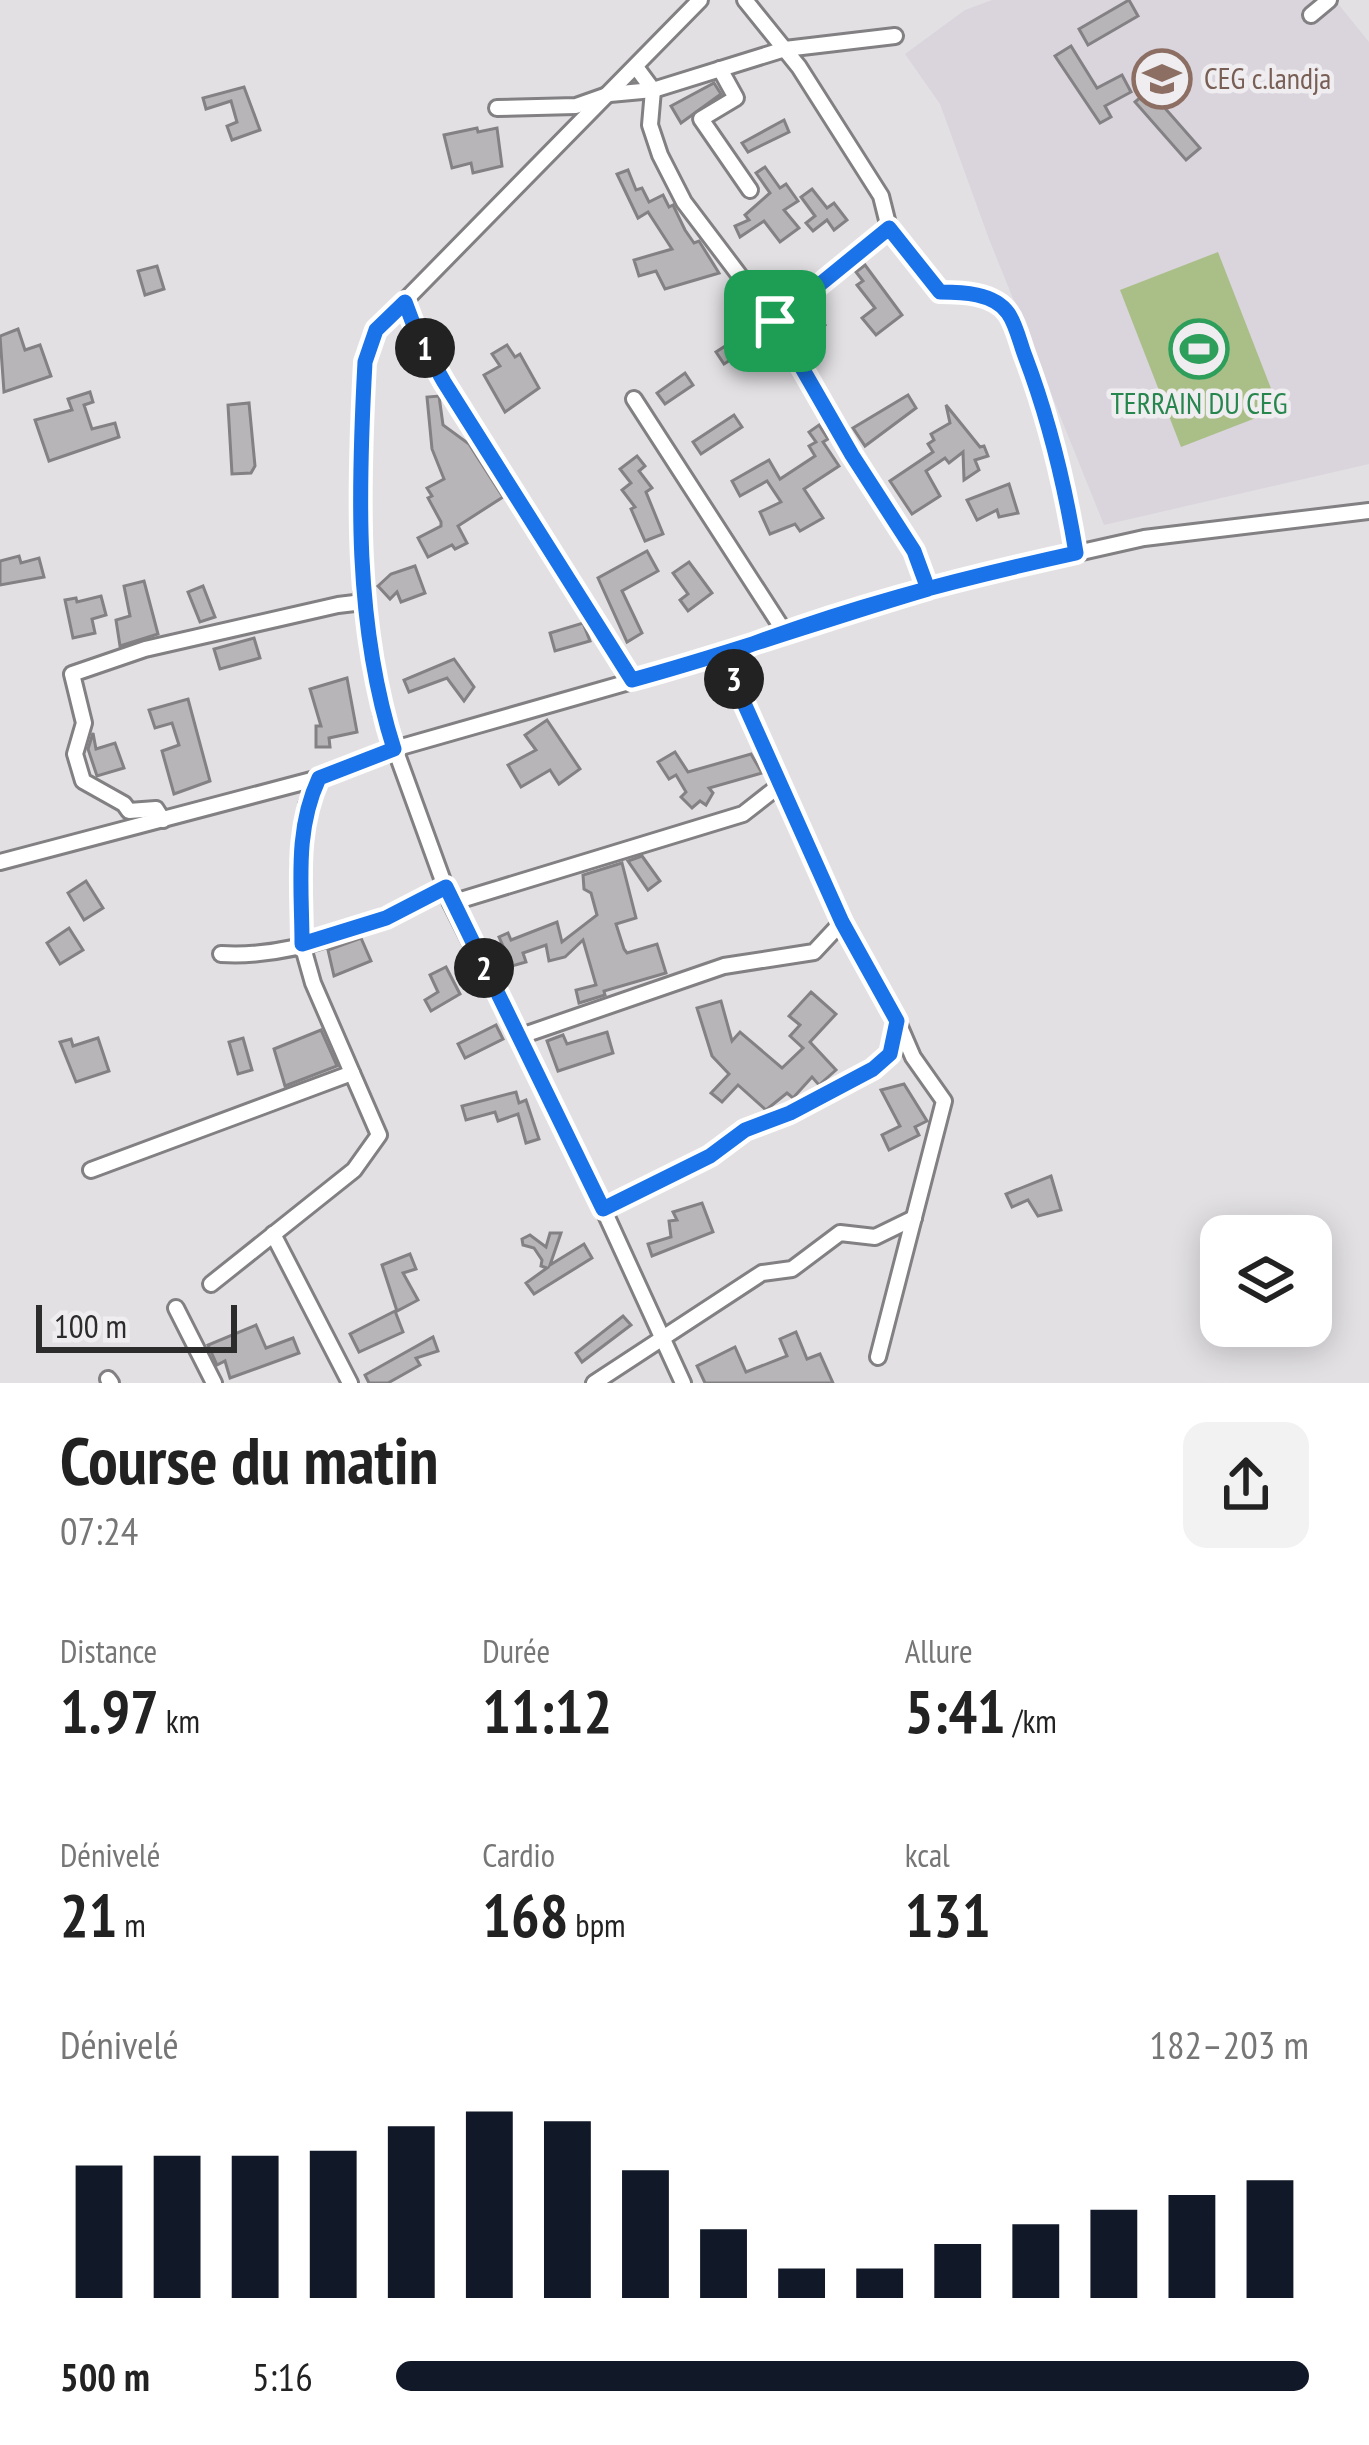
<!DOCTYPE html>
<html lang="fr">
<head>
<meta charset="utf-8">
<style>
  :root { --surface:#fff; --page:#f2f2f2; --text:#222; --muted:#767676; --accent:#111827 }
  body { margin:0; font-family:"PT Sans Narrow",sans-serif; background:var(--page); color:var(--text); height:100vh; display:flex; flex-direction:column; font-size:45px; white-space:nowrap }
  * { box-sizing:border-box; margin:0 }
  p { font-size:39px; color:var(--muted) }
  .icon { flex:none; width:66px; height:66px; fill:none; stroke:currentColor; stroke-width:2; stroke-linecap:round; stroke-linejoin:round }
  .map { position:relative; height:1383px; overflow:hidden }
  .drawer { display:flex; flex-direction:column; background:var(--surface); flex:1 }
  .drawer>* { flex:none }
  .controls { position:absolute; left:1200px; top:1215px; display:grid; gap:24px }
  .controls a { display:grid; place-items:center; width:132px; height:132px; border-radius:24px; background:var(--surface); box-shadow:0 6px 30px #0003; font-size:60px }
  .scale { position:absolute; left:36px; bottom:30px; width:201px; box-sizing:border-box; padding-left:12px; border:6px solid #2c2c2d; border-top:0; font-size:33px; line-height:42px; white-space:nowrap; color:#2c2c2d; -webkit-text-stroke:9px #efedf0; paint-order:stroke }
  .pin { position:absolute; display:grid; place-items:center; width:102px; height:102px; color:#fff; margin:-51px; border-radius:24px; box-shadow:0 6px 18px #0006 }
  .km { position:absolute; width:60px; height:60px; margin:-30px; border-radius:50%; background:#222; color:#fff; font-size:33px; line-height:60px; text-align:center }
  .round { display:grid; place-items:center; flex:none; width:126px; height:126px; border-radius:24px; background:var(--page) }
  .head { display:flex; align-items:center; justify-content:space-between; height:204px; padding:0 60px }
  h1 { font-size:66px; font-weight:600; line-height:90px }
  .stats { display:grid; grid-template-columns:repeat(3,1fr); gap:18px; height:204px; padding:12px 60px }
  .stats div { display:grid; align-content:center }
  .stats b { font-size:60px; font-weight:600 }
  .stats small { font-size:33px; font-weight:400 }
  .stats p { font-size:33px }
  .chart { height:336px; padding:24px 60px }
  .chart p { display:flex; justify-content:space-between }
  .chart svg { width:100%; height:216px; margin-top:12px; stroke:var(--accent); stroke-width:6 }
  ul { padding:0 60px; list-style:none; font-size:39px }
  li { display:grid; grid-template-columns:192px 144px 1fr; align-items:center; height:90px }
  li i { height:30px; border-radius:15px; background:var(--accent) }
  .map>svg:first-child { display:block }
  .built { fill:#dad4dd }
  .green { fill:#aabf87 }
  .building { fill:#b7b5b7; stroke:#838183; stroke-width:3 }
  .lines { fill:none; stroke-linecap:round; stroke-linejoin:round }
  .minor-casing { stroke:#828082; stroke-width:20 }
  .minor { stroke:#fff; stroke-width:14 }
  .route-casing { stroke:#fff; stroke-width:24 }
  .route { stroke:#1a73e8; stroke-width:15 }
  .labels { text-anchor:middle; stroke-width:9; stroke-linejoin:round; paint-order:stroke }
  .education-label { font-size:30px; fill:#785e54; stroke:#efedf0; text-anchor:start }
  .leisure-label { font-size:30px; fill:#27864d; stroke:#efedf0 }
</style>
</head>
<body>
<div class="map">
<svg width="1369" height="1383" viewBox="0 0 1369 1383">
  <rect width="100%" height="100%" fill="#e2e0e3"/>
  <polygon class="built" points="992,0 1335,0 1369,42 1369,464 1104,525 989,239 940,104 905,54 965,10"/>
  <polygon class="green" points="1218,252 1279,409 1181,447 1120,290"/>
  <g class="building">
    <polygon points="1129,0 1138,16 1088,45 1079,29"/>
    <polygon points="1071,46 1097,88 1122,75 1131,92 1105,106 1111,117 1100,123 1055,56"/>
    <polygon points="714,83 721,94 681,123 671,106"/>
    <polygon points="244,87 260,130 232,140 227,126 237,122 231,101 206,109 203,98"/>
    <polygon points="1149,90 1200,148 1186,160 1135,102"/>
    <polygon points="784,120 789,132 748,152 742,143"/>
    <polygon points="477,128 478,132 497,128 502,166 473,173 471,163 452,168 444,135"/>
    <polygon points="765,167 780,188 786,184 798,201 784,210 799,228 780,242 764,221 740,237 735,226 749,220 745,215 770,193 756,173"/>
    <polygon points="628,170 636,190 642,188 649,202 663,195 669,207 673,205 685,230 694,243 699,241 719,273 665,289 656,271 639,276 634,260 672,249 648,212 638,218 617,174"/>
    <polygon points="812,189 827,208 834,203 847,220 834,230 827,220 813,231 806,223 815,216 801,197"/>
    <polygon points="865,265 902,315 876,335 862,318 875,308 857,285 863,281 856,272"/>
    <polygon points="157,266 164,289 145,295 138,271"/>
    <polygon points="811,307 825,325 809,338 795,319"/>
    <polygon points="753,328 761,340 724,364 716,352"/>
    <polygon points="18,329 25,350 40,345 51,376 4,392 0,336"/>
    <polygon points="507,345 515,357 520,354 539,388 505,412 484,375 500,366 492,354"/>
    <polygon points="685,373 693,385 665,404 657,393"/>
    <polygon points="90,392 93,402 84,405 92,429 115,423 119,437 49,461 35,420 72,410 68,399"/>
    <polygon points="908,395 916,408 865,446 853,428"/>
    <polygon points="439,396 443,425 469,444 503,497 458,526 467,543 455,549 452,545 428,557 418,538 441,526 441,522 428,498 432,496 427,488 444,479 432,449 427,397"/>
    <polygon points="249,403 255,466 251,473 232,474 228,405"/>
    <polygon points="946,405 980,447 984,446 988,456 975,460 979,470 964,480 963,452 949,463 945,458 926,471 940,496 912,514 890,481 933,452 928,444 934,440 931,434 950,423"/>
    <polygon points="734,415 742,427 701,454 693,442"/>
    <polygon points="819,425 828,439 823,442 839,466 804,489 823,518 800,531 795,524 770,534 760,512 781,502 767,481 740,496 732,481 769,460 780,479 815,456 809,446 816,442 809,432"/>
    <polygon points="637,456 645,466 639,471 652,488 646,492 663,534 645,541 631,509 635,507 622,490 631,483 620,469"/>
    <polygon points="1009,484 1018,513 999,517 997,510 977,520 967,500"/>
    <polygon points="647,551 658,571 622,591 642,633 627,642 598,578"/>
    <polygon points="19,556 21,563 39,558 44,577 0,585 0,561"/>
    <polygon points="689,562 712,593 688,611 680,600 688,594 673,573"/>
    <polygon points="415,566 425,593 401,602 397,592 390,599 378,586 391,574"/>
    <polygon points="144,581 158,634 120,646 116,620 130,616 124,586"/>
    <polygon points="203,586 215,617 200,622 188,592"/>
    <polygon points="101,596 106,615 92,619 95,633 73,638 65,600 76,598 77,602"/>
    <polygon points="583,623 590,641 555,651 550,633"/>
    <polygon points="254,638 260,658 220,669 214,649"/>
    <polygon points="454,659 474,687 464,701 447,678 409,692 404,680"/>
    <polygon points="347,678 357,732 329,738 330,747 316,747 316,726 321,726 310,689"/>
    <polygon points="188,699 210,781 174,794 162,751 179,745 172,723 155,728 149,710"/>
    <polygon points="547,720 580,769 559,784 550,770 521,787 508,765 536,750 525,735"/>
    <polygon points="93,733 96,749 115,743 124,768 97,776 88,749"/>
    <polygon points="675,752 688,772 751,754 762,773 709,788 713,793 706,805 700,801 692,808 681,797 686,792 676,775 669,779 658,762"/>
    <polygon points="642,856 660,881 648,890 628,861"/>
    <polygon points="622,863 636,918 616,924 624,949 627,953 657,944 666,973 604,991 605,995 579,1003 576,990 596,985 583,940 565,957 549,961 546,945 523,953 526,962 512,966 499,937 508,933 511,940 557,922 562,942 597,915 591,893 584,889 583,875"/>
    <polygon points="86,881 103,908 84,920 68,893"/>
    <polygon points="69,928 83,950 60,964 47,943"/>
    <polygon points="361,938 371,961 334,976 328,950"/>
    <polygon points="446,967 460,994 431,1011 425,1000 438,992 430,975"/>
    <polygon points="811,992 836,1014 810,1042 836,1070 819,1085 812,1077 793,1098 787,1093 766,1110 738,1085 722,1102 711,1093 729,1074 712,1056 697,1008 721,1001 732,1041 740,1032 782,1068 803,1048 790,1036 800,1025 789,1016"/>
    <polygon points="496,1025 503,1039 465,1058 458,1044"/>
    <polygon points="321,1030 337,1066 285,1086 274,1049"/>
    <polygon points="607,1032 613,1053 558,1071 547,1041 563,1035 567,1044"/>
    <polygon points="98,1038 109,1071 76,1082 60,1042 71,1039 73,1046"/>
    <polygon points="243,1038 252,1070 238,1074 229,1042"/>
    <polygon points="904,1084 927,1121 915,1127 919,1135 889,1150 882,1135 900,1126 881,1090"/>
    <polygon points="516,1092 519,1103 526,1100 539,1139 526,1143 518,1114 498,1121 495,1112 466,1120 462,1106"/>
    <polygon points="1051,1176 1061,1210 1038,1216 1028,1200 1012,1207 1006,1194"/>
    <polygon points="702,1203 713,1232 652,1256 648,1244 671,1237 669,1221 677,1220 673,1212"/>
    <polygon points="550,1233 561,1233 550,1265 584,1244 592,1258 534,1294 526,1283 547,1268 541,1266 542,1260 534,1248 523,1245 522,1239 530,1235 546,1247"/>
    <polygon points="410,1254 416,1269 403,1273 418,1300 397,1311 382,1265"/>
    <polygon points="395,1311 403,1332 359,1352 350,1334"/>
    <polygon points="623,1316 631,1325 582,1362 576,1353"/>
    <polygon points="256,1325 266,1348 293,1338 299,1353 230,1378 225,1361 217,1365 208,1345"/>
    <polygon points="796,1332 807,1359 820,1354 833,1383 705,1383 697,1366 735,1347 746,1372 787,1356 780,1339"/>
    <polygon points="433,1337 438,1351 416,1358 420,1365 388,1383 369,1383 365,1375"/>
  </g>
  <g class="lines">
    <defs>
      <g id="minor">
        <path d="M745,0l54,67 82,129 8,32 51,64c22,0 54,1 68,21 8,12 12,30 17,43 24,64 40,130 51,197"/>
        <polyline points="1311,15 1329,0"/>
        <polyline points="636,67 653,90 650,125 660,155 684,202 774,321 852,455 914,551 928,589"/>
        <polyline points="720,69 736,98 701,119 750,190"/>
        <polyline points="497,108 576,106 610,94 653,90 785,49 895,36"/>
        <polyline points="405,302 417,334 444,382 632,680"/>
        <polyline points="774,321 889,228"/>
        <polyline points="634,399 784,631"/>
        <polyline points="727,654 738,692 842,922 897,1020 913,1057 944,1101 878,1357"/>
        <polyline points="163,820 156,809 129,811 124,804 83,781 75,754 84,723 72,674 145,649 338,605 363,602"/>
        <polyline points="0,862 319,778 394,749 727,654 784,631 966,578 1144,538 1369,511"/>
        <polyline points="451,903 743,814 780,785"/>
        <path d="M221,954c78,5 157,-32 225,-67"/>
        <polyline points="518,1037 724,966 814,952 842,922"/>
        <polyline points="91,1170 352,1073"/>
        <polyline points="603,1209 710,1155 745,1130 790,1113 873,1069 890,1054 897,1020"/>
        <polyline points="273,1234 350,1383"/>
        <polyline points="211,1284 354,1170 379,1135 313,983 302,944 299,869 307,805 319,778"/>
        <polyline points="176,1308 214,1383"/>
        <polyline points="108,1379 111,1383"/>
        <polyline points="594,1383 762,1273 792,1269 840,1233 875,1237 914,1218"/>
        <polyline points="683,1383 590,1180 451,903 382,713 362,592 362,418 365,362 376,330 700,0"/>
      </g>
    </defs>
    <use href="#minor" class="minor-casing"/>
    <use href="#minor" class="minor"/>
  </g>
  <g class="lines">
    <defs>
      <path id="route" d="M775,321l77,134 62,96 14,38c-99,29 -196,64 -296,91l-188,-298 -27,-48 -12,-32 -29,28 -11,32c-7,129 -11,262 29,387l-75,29c-25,54 -17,108 -17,166l84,-26 60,-31 157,322 107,-53 35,-26 45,-17 83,-44 17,-15 7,-33 -55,-99 -103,-230 -12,-38c113,-45 231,-75 349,-101 -11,-67 -27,-134 -51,-197 -5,-13 -9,-32 -17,-43 -14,-20 -46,-21 -68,-21l-51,-64 -114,93"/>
    </defs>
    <use href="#route" class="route-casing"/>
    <use href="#route" class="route"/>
  </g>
  <defs>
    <symbol id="school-ring" viewBox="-11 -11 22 22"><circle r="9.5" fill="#efedf0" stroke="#8d6e63" stroke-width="1.5"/><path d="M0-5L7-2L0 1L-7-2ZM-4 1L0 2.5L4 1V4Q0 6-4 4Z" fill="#8d6e63"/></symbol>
    <symbol id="stadium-ring" viewBox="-11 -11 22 22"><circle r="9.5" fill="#efedf0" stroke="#2e9e5b" stroke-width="1.5"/><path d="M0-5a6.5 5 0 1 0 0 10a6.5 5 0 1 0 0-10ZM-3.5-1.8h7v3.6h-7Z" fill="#2e9e5b"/></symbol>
  </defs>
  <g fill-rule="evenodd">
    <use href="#school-ring" x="1129" y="46" width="66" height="66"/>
    <use href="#stadium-ring" x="1166" y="316" width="66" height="66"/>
  </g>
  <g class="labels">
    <g class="education-label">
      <text x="1204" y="89">CEG c.landja</text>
    </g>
    <g class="leisure-label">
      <text x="1199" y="414">TERRAIN DU CEG</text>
    </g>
  </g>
</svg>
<div class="controls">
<a><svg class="icon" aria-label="layers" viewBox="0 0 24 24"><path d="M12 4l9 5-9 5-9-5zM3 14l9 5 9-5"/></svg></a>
</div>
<div class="scale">100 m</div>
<div class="pin" style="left:775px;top:321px;background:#1e9e55"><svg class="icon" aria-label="arrive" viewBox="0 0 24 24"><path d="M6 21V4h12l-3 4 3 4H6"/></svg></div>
<b class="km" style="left:425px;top:348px">1</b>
<b class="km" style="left:484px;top:968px">2</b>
<b class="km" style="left:734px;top:679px">3</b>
</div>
<section class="drawer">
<div class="head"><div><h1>Course du matin</h1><p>07:24</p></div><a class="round"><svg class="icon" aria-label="share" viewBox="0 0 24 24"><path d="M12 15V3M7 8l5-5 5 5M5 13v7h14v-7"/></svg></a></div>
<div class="stats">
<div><p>Distance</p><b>1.97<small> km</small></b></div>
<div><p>Durée</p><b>11:12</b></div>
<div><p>Allure</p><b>5:41<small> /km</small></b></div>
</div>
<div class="stats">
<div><p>Dénivelé</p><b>21<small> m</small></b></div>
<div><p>Cardio</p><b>168<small> bpm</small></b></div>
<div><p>kcal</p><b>131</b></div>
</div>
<div class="chart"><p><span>Dénivelé</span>182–203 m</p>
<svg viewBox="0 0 160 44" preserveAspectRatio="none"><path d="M5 44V17M15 44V15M25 44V15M35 44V14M45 44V9M55 44V6M65 44V8M75 44V18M85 44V30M95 44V38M105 44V38M115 44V33M125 44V29M135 44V26M145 44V23M155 44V20"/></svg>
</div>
<ul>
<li><b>500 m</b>5:16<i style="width:100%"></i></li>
</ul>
</section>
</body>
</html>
